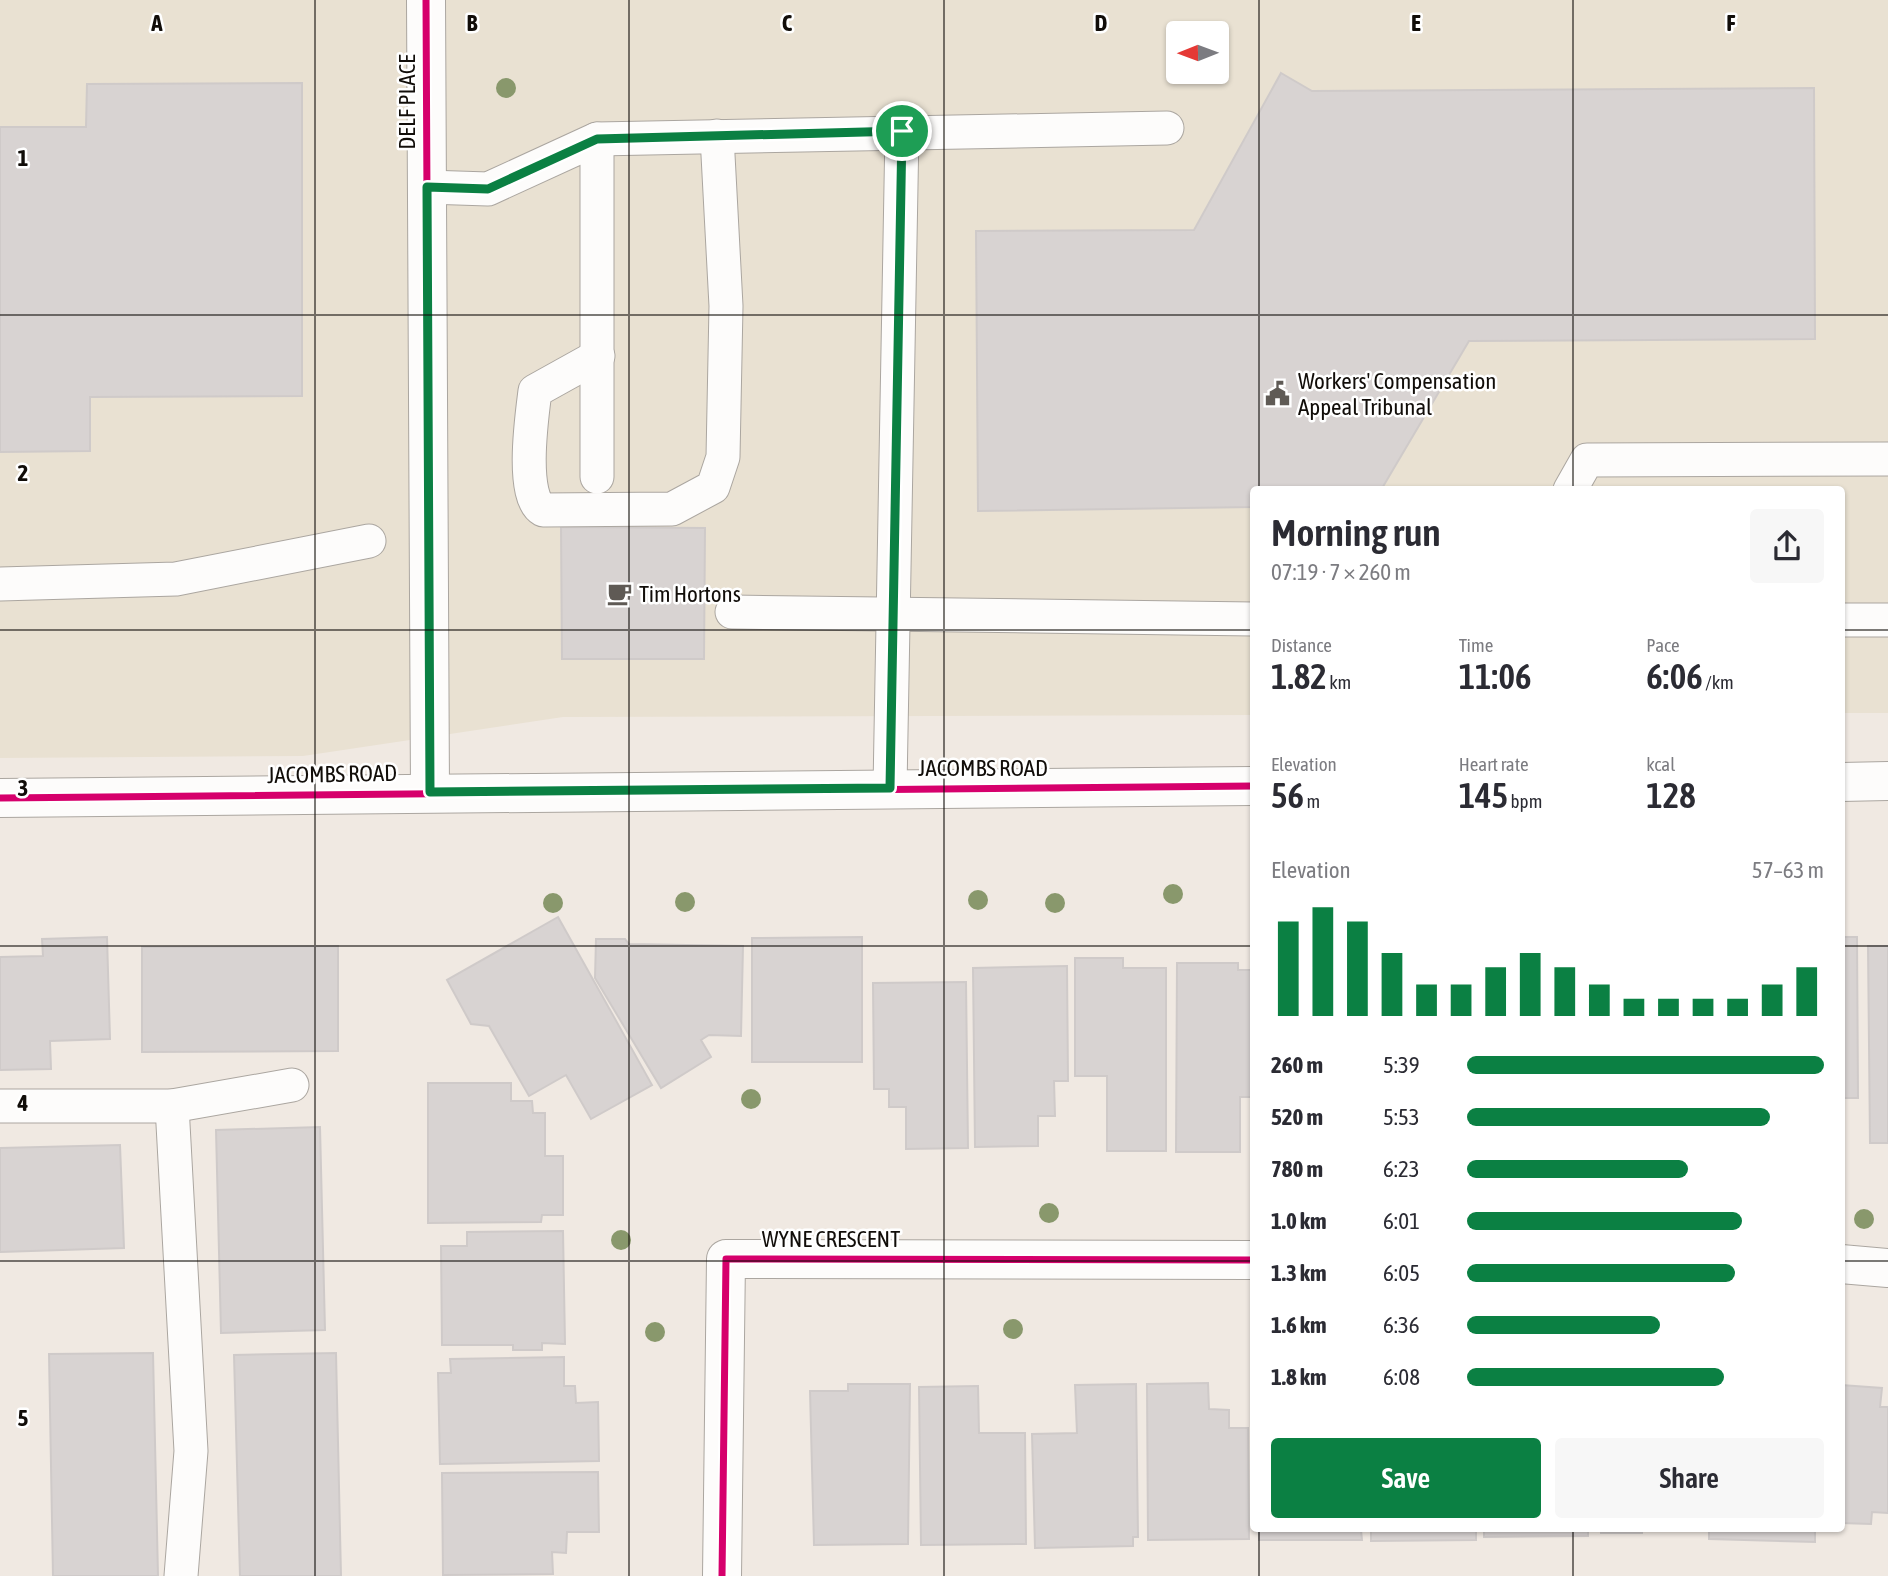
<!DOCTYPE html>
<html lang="en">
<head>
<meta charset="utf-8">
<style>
  :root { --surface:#fff; --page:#f7f7f7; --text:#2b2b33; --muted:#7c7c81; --accent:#0b8043 }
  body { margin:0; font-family:"Asap Condensed",sans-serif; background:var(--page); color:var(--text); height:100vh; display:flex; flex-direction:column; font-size:26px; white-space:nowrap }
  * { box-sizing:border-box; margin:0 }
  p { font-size:23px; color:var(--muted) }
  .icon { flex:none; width:38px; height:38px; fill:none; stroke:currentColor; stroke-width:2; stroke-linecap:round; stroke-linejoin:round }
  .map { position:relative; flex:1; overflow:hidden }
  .panel { position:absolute; left:1250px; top:486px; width:595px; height:1046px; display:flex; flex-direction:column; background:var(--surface); border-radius:7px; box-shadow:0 2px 5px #0004 }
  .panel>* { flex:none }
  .needle { width:46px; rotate:269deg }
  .fabs { position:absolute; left:1166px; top:21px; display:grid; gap:14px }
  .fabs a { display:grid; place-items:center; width:63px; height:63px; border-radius:7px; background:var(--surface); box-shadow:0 2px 5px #0004; font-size:35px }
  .pin { position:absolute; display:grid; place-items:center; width:60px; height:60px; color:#fff; margin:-30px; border:4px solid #fff; border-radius:50%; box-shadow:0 2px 7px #0007 }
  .round { display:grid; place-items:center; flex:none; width:74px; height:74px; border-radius:7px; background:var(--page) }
  .headline { display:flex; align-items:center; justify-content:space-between; height:119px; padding:0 21px }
  h1 { font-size:38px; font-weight:600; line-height:52px }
  .metrics { display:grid; grid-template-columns:repeat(3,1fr); gap:10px; height:119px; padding:7px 21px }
  .metrics div { display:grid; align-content:center }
  .metrics b { font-size:35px; font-weight:600 }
  .metrics small { font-size:19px; font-weight:400 }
  .metrics p { font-size:19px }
  .chart { height:196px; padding:14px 21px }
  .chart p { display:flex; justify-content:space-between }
  .chart svg { width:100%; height:126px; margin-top:7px; stroke:var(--accent); stroke-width:6 }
  .primary-button { display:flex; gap:14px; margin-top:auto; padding:14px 21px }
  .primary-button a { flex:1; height:80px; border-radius:7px; background:var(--accent); color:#fff; font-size:28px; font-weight:600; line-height:80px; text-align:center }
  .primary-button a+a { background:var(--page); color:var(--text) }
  ul { padding:0 21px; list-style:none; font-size:23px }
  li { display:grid; grid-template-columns:112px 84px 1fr; align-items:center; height:52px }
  li i { height:18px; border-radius:9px; background:var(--accent) }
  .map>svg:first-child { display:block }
  .commercial { fill:#e9e1d2; fill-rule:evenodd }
  .building { fill:#d8d3d2; stroke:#cfcac9; stroke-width:2 }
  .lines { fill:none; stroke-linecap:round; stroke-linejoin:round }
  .lane-casing { stroke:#aba6a0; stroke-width:35 }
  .street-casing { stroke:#aba6a0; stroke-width:40 }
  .secondary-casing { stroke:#aba6a0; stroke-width:40 }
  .lane { stroke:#fdfcfb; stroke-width:33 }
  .street { stroke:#fdfcfb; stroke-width:38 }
  .secondary { stroke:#fdfcfb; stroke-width:38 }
  .cycleway-casing { stroke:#fff; stroke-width:11 }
  .cycleway { stroke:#d6006c; stroke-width:7 }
  .tree { fill:#89986c }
  .route-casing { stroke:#fff; stroke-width:14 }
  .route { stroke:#0b8043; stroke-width:9 }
  .grid { fill:none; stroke:#110d09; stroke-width:2; stroke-opacity:0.55 }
  .labels { text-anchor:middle; stroke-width:5; stroke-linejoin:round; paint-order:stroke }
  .street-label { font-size:23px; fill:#110d09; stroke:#fff }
  .poi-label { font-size:23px; fill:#110d09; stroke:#fff; text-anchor:start }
  .grid-label { font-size:23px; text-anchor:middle; font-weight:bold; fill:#110d09; stroke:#fff; stroke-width:5; stroke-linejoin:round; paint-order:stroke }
</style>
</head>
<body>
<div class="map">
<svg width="1888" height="1576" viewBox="0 0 1888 1576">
  <rect width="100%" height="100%" fill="#f0e9e2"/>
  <path class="commercial" d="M0,0h1888v713h-47v-223h-588v225l-690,2 -260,39 -303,2zM1178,33h38v39h-38z"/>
  <g class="building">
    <polygon points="1281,73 1312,91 1814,88 1815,339 1469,341 1381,490 1253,490 1253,507 978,511 976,231 1194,230"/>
    <polygon points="302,83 302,396 90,397 90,451 0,452 0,127 86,127 87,84"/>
    <polygon points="561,527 705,528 704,659 562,659"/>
    <polygon points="558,917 652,1085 591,1119 566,1075 529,1096 489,1026 471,1024 447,980"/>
    <polygon points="107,937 110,1039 50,1041 51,1069 0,1070 0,957 43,956 42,939"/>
    <polygon points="862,937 862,1062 752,1062 752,938"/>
    <polygon points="1841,937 1857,937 1858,1098 1841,1098"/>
    <polygon points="596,939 625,939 629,944 743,946 741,1036 709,1035 701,1040 711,1057 661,1088 595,978"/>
    <polygon points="338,946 338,1051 142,1052 142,947"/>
    <polygon points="1868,946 1888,946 1888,1143 1870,1143"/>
    <polygon points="1075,958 1123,958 1123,968 1166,968 1166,1151 1107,1151 1107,1076 1075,1076"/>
    <polygon points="1177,963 1238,963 1238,970 1253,970 1253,1097 1240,1097 1240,1152 1176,1152"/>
    <polygon points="1067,966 1068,1081 1054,1081 1055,1116 1038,1116 1038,1146 975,1147 973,968"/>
    <polygon points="966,982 968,1148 906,1149 906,1107 889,1107 889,1089 874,1089 873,983"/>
    <polygon points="428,1083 511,1083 511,1101 532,1101 533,1113 545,1113 545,1156 563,1156 563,1215 542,1215 541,1222 428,1223"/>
    <polygon points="320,1127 325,1330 221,1333 216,1130"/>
    <polygon points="120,1145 124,1248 0,1252 0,1148"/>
    <polygon points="563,1231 565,1344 542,1343 542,1350 513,1350 513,1345 442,1345 441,1246 467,1246 467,1232"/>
    <polygon points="153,1353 158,1576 53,1576 49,1354"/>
    <polygon points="336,1353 341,1576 240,1576 234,1355"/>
    <polygon points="564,1357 564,1386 575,1386 576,1403 598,1402 599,1461 440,1464 438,1373 451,1373 450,1359"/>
    <polygon points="1208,1383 1209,1409 1229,1410 1229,1428 1248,1428 1249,1539 1148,1540 1147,1384"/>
    <polygon points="848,1384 910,1384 908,1544 814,1545 810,1391 848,1391"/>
    <polygon points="1136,1384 1138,1537 1133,1537 1133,1546 1035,1548 1032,1434 1077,1433 1075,1385"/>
    <polygon points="1841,1385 1882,1388 1880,1407 1888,1407 1888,1513 1872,1512 1871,1524 1841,1523"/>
    <polygon points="978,1386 979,1433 1025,1433 1026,1544 921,1545 919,1387"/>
    <polygon points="598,1472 599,1532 567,1532 566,1553 552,1552 553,1574 443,1575 442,1473"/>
    <polygon points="1259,1530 1361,1530 1362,1540 1259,1540"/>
    <polygon points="1371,1530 1476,1530 1476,1540 1371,1541"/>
    <polygon points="1484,1530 1588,1530 1588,1536 1484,1537"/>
    <rect x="1601" y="1530" width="41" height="3"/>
    <polygon points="1709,1530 1815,1530 1815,1542 1709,1539"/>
  </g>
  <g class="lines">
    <defs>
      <g id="lane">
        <polyline points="597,139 1167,128"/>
        <polyline points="427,187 488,189 597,139 597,477"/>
        <path d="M598,356l-63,35c-3,24 -15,106 8,119l129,-1 41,-22 10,-30 3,-151 -9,-170"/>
        <polyline points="1570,490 1587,460 1888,459"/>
        <polyline points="0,584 176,579 369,541"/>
        <polyline points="732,612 1253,619"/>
        <polyline points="1841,620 1888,620"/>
        <polyline points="890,788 902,131"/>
        <polyline points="0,1106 172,1106 292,1085"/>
        <polyline points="172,1106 191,1451 181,1576"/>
      </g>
      <g id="street">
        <polyline points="426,0 430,792"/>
        <polyline points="1841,1264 1888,1268"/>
        <polyline points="722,1576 726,1259 1253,1260"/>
      </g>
      <g id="secondary">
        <polyline points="1841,782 1888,781"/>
        <polyline points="0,798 1253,786"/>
      </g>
    </defs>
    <use href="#lane" class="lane-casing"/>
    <use href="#street" class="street-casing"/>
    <use href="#secondary" class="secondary-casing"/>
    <use href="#lane" class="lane"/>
    <use href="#street" class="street"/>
    <use href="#secondary" class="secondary"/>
    <defs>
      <g id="cycleway">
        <polyline points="426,0 430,792"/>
        <polyline points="0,798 1253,786"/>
        <polyline points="722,1576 726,1259 1253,1260"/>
      </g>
    </defs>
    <use href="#cycleway" class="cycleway-casing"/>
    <use href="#cycleway" class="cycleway"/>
  </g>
  <g class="tree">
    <circle cx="506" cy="88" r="10"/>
    <circle cx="1173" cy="894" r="10"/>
    <circle cx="978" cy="900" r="10"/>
    <circle cx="685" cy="902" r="10"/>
    <circle cx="553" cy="903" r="10"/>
    <circle cx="1055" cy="903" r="10"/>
    <circle cx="751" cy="1099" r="10"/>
    <circle cx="1049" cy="1213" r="10"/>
    <circle cx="1864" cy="1219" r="10"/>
    <circle cx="621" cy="1240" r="10"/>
    <circle cx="1013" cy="1329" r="10"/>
    <circle cx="655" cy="1332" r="10"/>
  </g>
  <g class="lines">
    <defs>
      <polygon id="route" points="902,131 890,788 430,792 427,187 488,189 597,139"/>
    </defs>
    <use href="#route" class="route-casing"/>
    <use href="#route" class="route"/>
  </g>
  <path class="grid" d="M315,0v1576M629,0v1576M944,0v1576M1259,0v490M1573,0v490M0,315h1888M0,630h1253M1841,630h47M0,946h1253M1841,946h47M0,1261h1253M1841,1261h47M1259,1530v46M1573,1530v46"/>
  <defs>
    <symbol id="civic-bare" viewBox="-9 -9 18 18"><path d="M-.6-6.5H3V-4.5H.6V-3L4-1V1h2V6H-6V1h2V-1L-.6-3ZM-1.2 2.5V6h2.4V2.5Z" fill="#5f5a55" stroke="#fff" stroke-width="2.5" paint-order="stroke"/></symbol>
    <symbol id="cafe-bare" viewBox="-9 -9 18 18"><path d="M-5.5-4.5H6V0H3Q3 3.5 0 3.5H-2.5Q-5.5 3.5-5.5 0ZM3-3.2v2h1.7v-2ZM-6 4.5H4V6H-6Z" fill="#5f5a55" stroke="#fff" stroke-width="2.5" paint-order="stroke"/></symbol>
  </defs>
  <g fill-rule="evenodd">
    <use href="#civic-bare" x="1260" y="376" width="35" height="35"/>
    <use href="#cafe-bare" x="602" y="576" width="35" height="35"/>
  </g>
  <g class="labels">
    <g class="street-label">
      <text transform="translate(407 102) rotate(-90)" y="8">DELF PLACE</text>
      <text x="983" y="776">JACOMBS ROAD</text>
      <text transform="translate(332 774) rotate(-1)" y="8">JACOMBS ROAD</text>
      <text x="831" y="1247">WYNE CRESCENT</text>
    </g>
    <g class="poi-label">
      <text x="1298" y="389">Workers' Compensation<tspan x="1298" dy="26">Appeal Tribunal</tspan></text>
      <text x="639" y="602">Tim Hortons</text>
    </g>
  </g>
  <g class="grid-label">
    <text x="157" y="31">A</text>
    <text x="472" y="31">B</text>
    <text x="787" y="31">C</text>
    <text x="1101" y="31">D</text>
    <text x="1416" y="31">E</text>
    <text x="1731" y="31">F</text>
    <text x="23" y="166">1</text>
    <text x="23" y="481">2</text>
    <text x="23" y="796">3</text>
    <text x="23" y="1111">4</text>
    <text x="23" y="1426">5</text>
  </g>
</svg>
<div class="fabs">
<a><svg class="needle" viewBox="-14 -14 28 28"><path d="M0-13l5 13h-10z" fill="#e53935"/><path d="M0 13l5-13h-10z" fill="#7c7c81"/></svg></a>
</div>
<div class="pin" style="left:902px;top:131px;background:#1e9e55"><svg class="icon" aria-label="arrive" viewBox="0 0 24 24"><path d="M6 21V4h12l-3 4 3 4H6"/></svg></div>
<section class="panel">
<div class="headline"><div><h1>Morning run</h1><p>07:19 · 7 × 260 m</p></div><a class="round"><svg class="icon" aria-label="share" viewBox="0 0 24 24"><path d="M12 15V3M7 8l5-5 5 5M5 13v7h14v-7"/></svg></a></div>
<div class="metrics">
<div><p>Distance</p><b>1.82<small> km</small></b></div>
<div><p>Time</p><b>11:06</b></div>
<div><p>Pace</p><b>6:06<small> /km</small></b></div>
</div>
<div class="metrics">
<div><p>Elevation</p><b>56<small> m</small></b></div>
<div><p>Heart rate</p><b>145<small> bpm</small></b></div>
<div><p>kcal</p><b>128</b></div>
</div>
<div class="chart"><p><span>Elevation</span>57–63 m</p>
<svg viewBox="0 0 160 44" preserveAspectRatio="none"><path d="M5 44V11M15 44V6M25 44V11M35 44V22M45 44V33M55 44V33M65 44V27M75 44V22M85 44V27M95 44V33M105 44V38M115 44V38M125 44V38M135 44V38M145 44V33M155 44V27"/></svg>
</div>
<ul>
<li><b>260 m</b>5:39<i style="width:100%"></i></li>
<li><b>520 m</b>5:53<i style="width:85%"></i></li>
<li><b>780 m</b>6:23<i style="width:62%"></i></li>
<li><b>1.0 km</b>6:01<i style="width:77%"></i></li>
<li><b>1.3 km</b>6:05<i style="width:75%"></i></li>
<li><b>1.6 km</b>6:36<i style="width:54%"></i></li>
<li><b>1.8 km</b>6:08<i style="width:72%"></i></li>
</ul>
<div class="primary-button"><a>Save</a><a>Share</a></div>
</section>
</div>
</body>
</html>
